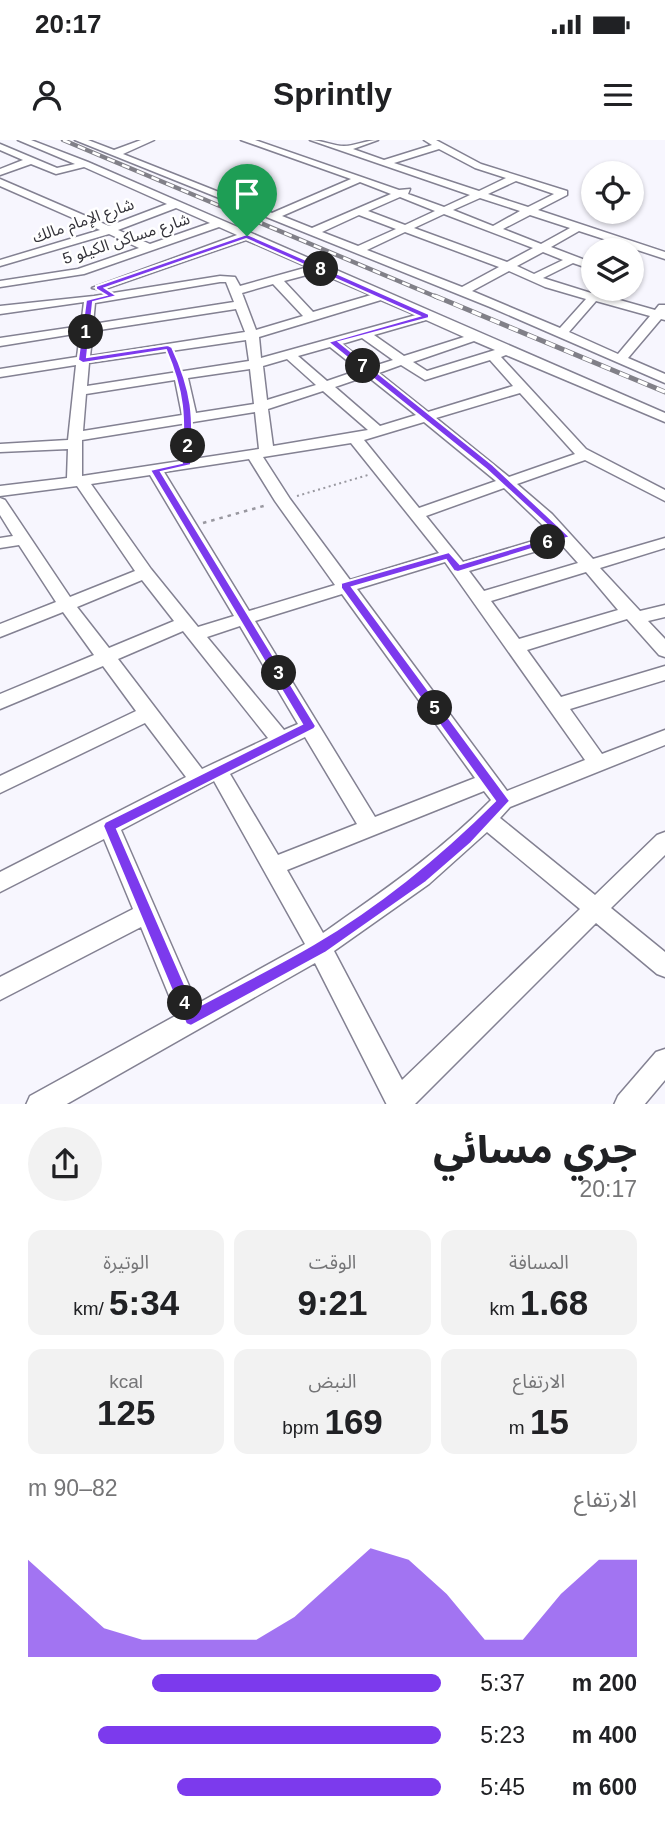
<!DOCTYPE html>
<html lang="ar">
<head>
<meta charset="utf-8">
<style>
  :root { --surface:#fff; --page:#f2f2f2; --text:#202124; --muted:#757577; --accent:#7c3aed }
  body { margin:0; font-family:Helvetica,"Noto Sans Arabic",sans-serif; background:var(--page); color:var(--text); direction:rtl; height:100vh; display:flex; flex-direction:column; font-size:26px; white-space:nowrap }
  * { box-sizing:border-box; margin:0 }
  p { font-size:23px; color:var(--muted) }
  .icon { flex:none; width:38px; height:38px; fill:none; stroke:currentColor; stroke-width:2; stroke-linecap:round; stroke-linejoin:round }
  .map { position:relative; height:964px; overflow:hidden; direction:ltr }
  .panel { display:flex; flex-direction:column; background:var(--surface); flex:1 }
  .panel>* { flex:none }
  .fabs { position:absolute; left:581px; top:21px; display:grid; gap:14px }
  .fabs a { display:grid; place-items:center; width:63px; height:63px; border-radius:50%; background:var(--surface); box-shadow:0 2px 5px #0004; font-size:35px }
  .pin { position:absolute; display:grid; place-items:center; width:60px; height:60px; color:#fff; margin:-72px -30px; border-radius:50% 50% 50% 0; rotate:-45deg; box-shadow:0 0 7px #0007 }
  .pin .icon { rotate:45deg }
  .km { position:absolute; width:35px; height:35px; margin:-18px; border-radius:50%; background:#222; color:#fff; font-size:19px; line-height:35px; text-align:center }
  .round { display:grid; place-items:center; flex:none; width:74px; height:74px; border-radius:37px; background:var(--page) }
  .headline { display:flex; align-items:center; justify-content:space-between; height:119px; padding:0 28px }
  h1 { font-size:38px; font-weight:800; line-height:52px }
  .figures { display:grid; grid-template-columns:repeat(3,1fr); gap:10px; height:119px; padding:7px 28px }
  .figures div { display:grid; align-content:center; border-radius:14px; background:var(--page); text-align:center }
  .figures b { font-size:35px; font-weight:800 }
  .figures small { font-size:19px; font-weight:400 }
  .figures p { font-size:19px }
  .chart { height:196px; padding:14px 28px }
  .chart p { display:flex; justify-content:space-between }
  .chart svg { width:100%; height:126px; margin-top:7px; fill:var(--accent); opacity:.7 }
  ul { padding:0 28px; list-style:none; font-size:23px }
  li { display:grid; grid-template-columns:112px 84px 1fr; align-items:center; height:52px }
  li i { height:18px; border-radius:9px; background:var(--accent) }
  .status { display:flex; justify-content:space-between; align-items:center; height:49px; padding:0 35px; background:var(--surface); direction:ltr }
  .status svg { height:19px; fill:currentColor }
  header { display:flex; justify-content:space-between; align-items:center; height:91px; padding:0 28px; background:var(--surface); font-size:32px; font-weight:800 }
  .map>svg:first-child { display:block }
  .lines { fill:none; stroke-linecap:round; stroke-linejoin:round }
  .minor-casing { stroke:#838192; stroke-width:3 }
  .path-far1 { stroke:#9998a0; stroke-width:2; stroke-dasharray:2 3.5; stroke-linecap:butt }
  .path { stroke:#9998a0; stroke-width:2.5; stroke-dasharray:3.5 5; stroke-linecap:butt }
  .minor { fill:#fff; fill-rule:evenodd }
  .rail-far1-casing { stroke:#818088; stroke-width:4.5 }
  .rail-casing { stroke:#818088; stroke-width:5 }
  .rail-far1 { stroke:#fff; stroke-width:2.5; stroke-dasharray:8; stroke-linecap:butt }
  .rail { stroke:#fff; stroke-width:3.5; stroke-dasharray:10; stroke-linecap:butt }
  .route { fill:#7c3aed; stroke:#fff; stroke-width:2; fill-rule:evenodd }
  .labels { text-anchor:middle; stroke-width:5; stroke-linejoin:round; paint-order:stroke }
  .far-street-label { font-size:16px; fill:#34333a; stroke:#fff }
</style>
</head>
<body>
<div class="status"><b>20:17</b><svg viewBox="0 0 49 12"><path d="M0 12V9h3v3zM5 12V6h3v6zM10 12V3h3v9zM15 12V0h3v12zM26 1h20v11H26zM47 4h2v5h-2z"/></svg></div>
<header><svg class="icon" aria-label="menu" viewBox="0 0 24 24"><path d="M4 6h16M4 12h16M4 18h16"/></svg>Sprintly<svg class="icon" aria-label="person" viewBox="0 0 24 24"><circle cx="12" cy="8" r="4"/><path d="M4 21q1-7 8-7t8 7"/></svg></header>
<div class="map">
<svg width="665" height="965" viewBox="0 0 665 965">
  <rect width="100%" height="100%" fill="#f7f6fe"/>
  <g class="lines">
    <defs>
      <g id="minor">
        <path d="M18,0h13l57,22 577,251v9l-159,-67 -5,2 85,92 79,41v11l-80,-41 -68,24 35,30 41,45 72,-21v10l-65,20 40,43 25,-6v12l-17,4 17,18v18l-6,-2 -32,-36 -100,31 34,47 104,-31v14l-95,29 32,45 63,-24v15l-155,62 -10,11 95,77 62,-60 8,-3v23l-54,53 54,44v25l-8,-3 -61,-51 -182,182h-27l-72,-142 -250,142h-39l4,-9 147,-81 -36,-88 -141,73v-23l133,-68 -29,-70 -104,53v-20l186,-95 -41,-54 -145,70v-17l136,-65 -33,-45 -103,43v-15l94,-39 -31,-43 -63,25v-13l56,-22 -37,-57 -19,3v-10l13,-2 -13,-21v-17l5,2 65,97 65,-26 -58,-85 -77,10v-10l67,-8 1,-29 -68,3v-8l68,-4 8,-75 -76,12v-8l77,-12 3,-24 -80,13v-8l81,-12 3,-24 -84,12v-8l94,-10 126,-20 15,1 5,9 68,-19 -62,-27 -144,50 -10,-2 145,-53 -18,-8 -135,47 -84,13v-6l78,-12 61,-21 -30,-14 -109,32v-6l100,-30 -100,-44v-7l109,47 58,-22 -83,-37 -28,7 -25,-10 -31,11v-6l23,-9 -23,-10v-6l57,24 18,-4zM176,68l34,15 -60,21 -32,-14zM318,132l53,23 -58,17 -29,-31zM220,142h6l8,20 -141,22 2,-21zM273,144l30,32 -47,14 -14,-37zM381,160l35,15 -155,43 -2,-21zM236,169l9,23 -155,24 3,-25zM426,180l38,17 -60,19 -30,-21zM362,198l31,22 -22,7 -29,-23zM246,200l3,21 -162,25 2,-23zM474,201l21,9 -68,21 -14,-9zM330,207l29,23 -32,11 -29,-25zM287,219l29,26 -49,15 -4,-34zM490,220l23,26 -85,26 -49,-39 22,-8 24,15zM250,229l4,35 -58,9 -8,-35zM367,236l49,39 -36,11 -45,-39zM175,240l7,35 -99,16 3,-37zM323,251l45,39 -95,16 -5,-37zM520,253l55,61 -66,23 -73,-59zM255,272l4,37 -177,27v-36zM424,282l72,59 -77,27 -55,-68zM351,303l88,110 -89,27 -60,-81 -27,-42zM249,319l26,42 60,84 -86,26 -85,-139zM150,335l84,141 -36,11 -47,-58 -60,-85zM504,348l49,47 -90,27 -37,-46zM561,404l17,19 -94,28 -15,-20zM445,422l140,198 -78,31 -150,-202zM586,432l32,38 -99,29 -28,-38zM142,440l32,41 -65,27 -32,-41zM342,454l133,184 -100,39 -120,-196zM240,486l58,98 -14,6 -77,-93zM183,491l85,107 -66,31 -84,-110zM305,597l52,87 -79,31 -48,-81zM214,641l91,163 -108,60 -76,-174zM484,651l7,9c-51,52 -108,91 -168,133l-36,-63zM487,692l93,77 -178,171 -68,-129 95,-67z"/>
        <path d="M75,0h13l26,10 27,-10h13l-31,14 149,59 79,-34 -110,-39h14l144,50 11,-1 -2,5 36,13 26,-12 -160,-55c12,0 23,6 34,6 11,0 22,-6 34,-6l-25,9 31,11 48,-15 -8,-5h12l45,24 86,27v4l-29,15 127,42v7l-86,-28 -28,16 42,16v7l-20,-7 -30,15 48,15 4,-4h8l-1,6 53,15 4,-5h6v15l-4,-1 -33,39 37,16v9l-175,-76zM439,9l36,19 31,10 -27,13 -85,-28zM516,41l38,13 -26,13 -40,-13zM360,42l31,12 -79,34 -30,-12zM400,57l35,14 -30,14 -37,-14zM480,58l40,13 -27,15 -40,-16zM444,74l89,34 -26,14 -93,-34zM359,75l37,14 -38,17 -36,-14zM530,75l40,13 -29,16 -38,-15zM405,92l94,35 -37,20 -95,-37zM543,112l20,8 -29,14 -17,-8zM509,131l36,16 41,12 -26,29 -88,-37zM596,161l54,15 -32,38 -49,-22z"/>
        <polygon points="665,909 665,940 644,965 614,965 618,956 656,912"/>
      </g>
    </defs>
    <use href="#minor" class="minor-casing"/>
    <g class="path-far1">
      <polyline points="187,314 189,289"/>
      <polyline points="297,356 368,335"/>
    </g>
    <polyline class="path" points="203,383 267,365"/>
    <use href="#minor" class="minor"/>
    <defs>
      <polyline id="rail-far1" points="63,0 439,158"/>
      <polyline id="rail" points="435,156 665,252"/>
    </defs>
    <use href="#rail-far1" class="rail-far1-casing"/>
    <use href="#rail" class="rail-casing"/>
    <use href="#rail-far1" class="rail-far1"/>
    <use href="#rail" class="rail"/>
  </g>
  <path class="route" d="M247,94l182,80v4l-90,24 154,123 77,72 -112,35 -4,-1 -8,-11 -94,27 158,214 -39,42 -45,39 -101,71 -134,73 -5,-2 -83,-198 2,-4 197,-98 -152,-254 32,-7c3,-46 2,-71 -16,-113l-83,13 -5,-3 8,-60 20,-5 -10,-6v-3zM246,99l173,77 -91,26 158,127 72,66 -98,29 -11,-12 -108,31v5l154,213c-54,54 -115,104 -181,143 -39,23 -80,43 -119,64l-78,-179 197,-100 2,-3 -155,-254 30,-7c3,-48 2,-73 -19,-118l-4,-2 -81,12 6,-55 24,-6 -12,-8z"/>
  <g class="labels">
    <g class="far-street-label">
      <text transform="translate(83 80) rotate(-19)" y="6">شارع الإمام مالك</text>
      <text transform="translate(126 98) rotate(-18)" y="6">شارع مساكن الكيلو 5</text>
    </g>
  </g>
</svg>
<div class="fabs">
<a><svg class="icon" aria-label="locate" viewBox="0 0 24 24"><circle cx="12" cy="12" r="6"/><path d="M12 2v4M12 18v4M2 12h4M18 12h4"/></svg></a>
<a><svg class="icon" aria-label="layers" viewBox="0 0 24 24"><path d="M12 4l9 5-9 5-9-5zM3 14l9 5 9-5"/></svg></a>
</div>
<div class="pin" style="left:247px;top:96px;background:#1e9e55"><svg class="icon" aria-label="arrive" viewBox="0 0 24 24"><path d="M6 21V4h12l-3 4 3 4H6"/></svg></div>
<b class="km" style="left:86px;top:192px">1</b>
<b class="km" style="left:188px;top:306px">2</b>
<b class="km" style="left:279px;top:533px">3</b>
<b class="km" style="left:185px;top:863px">4</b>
<b class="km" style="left:435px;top:568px">5</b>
<b class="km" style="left:548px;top:402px">6</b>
<b class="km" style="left:363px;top:226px">7</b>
<b class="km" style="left:321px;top:129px">8</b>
</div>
<section class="panel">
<div class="headline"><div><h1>جري مسائي</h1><p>20:17</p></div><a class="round"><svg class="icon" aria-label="share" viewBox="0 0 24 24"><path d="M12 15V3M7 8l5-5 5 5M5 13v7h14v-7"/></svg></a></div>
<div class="figures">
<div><p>المسافة</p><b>1.68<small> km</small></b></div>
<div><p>الوقت</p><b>9:21</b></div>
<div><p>الوتيرة</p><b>5:34<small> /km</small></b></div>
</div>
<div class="figures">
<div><p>الارتفاع</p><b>15<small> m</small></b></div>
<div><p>النبض</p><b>169<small> bpm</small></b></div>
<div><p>kcal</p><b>125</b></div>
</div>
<div class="chart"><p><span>الارتفاع</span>82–90 m</p>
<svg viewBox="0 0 160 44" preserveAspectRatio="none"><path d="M0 44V10L10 22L20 34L30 38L40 38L50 38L60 38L70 30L80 18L90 6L100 10L110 22L120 38L130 38L140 22L150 10L160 10V44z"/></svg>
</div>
<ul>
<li><b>200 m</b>5:37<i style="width:70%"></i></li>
<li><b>400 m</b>5:23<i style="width:83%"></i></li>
<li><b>600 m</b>5:45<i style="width:64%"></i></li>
</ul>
</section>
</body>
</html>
